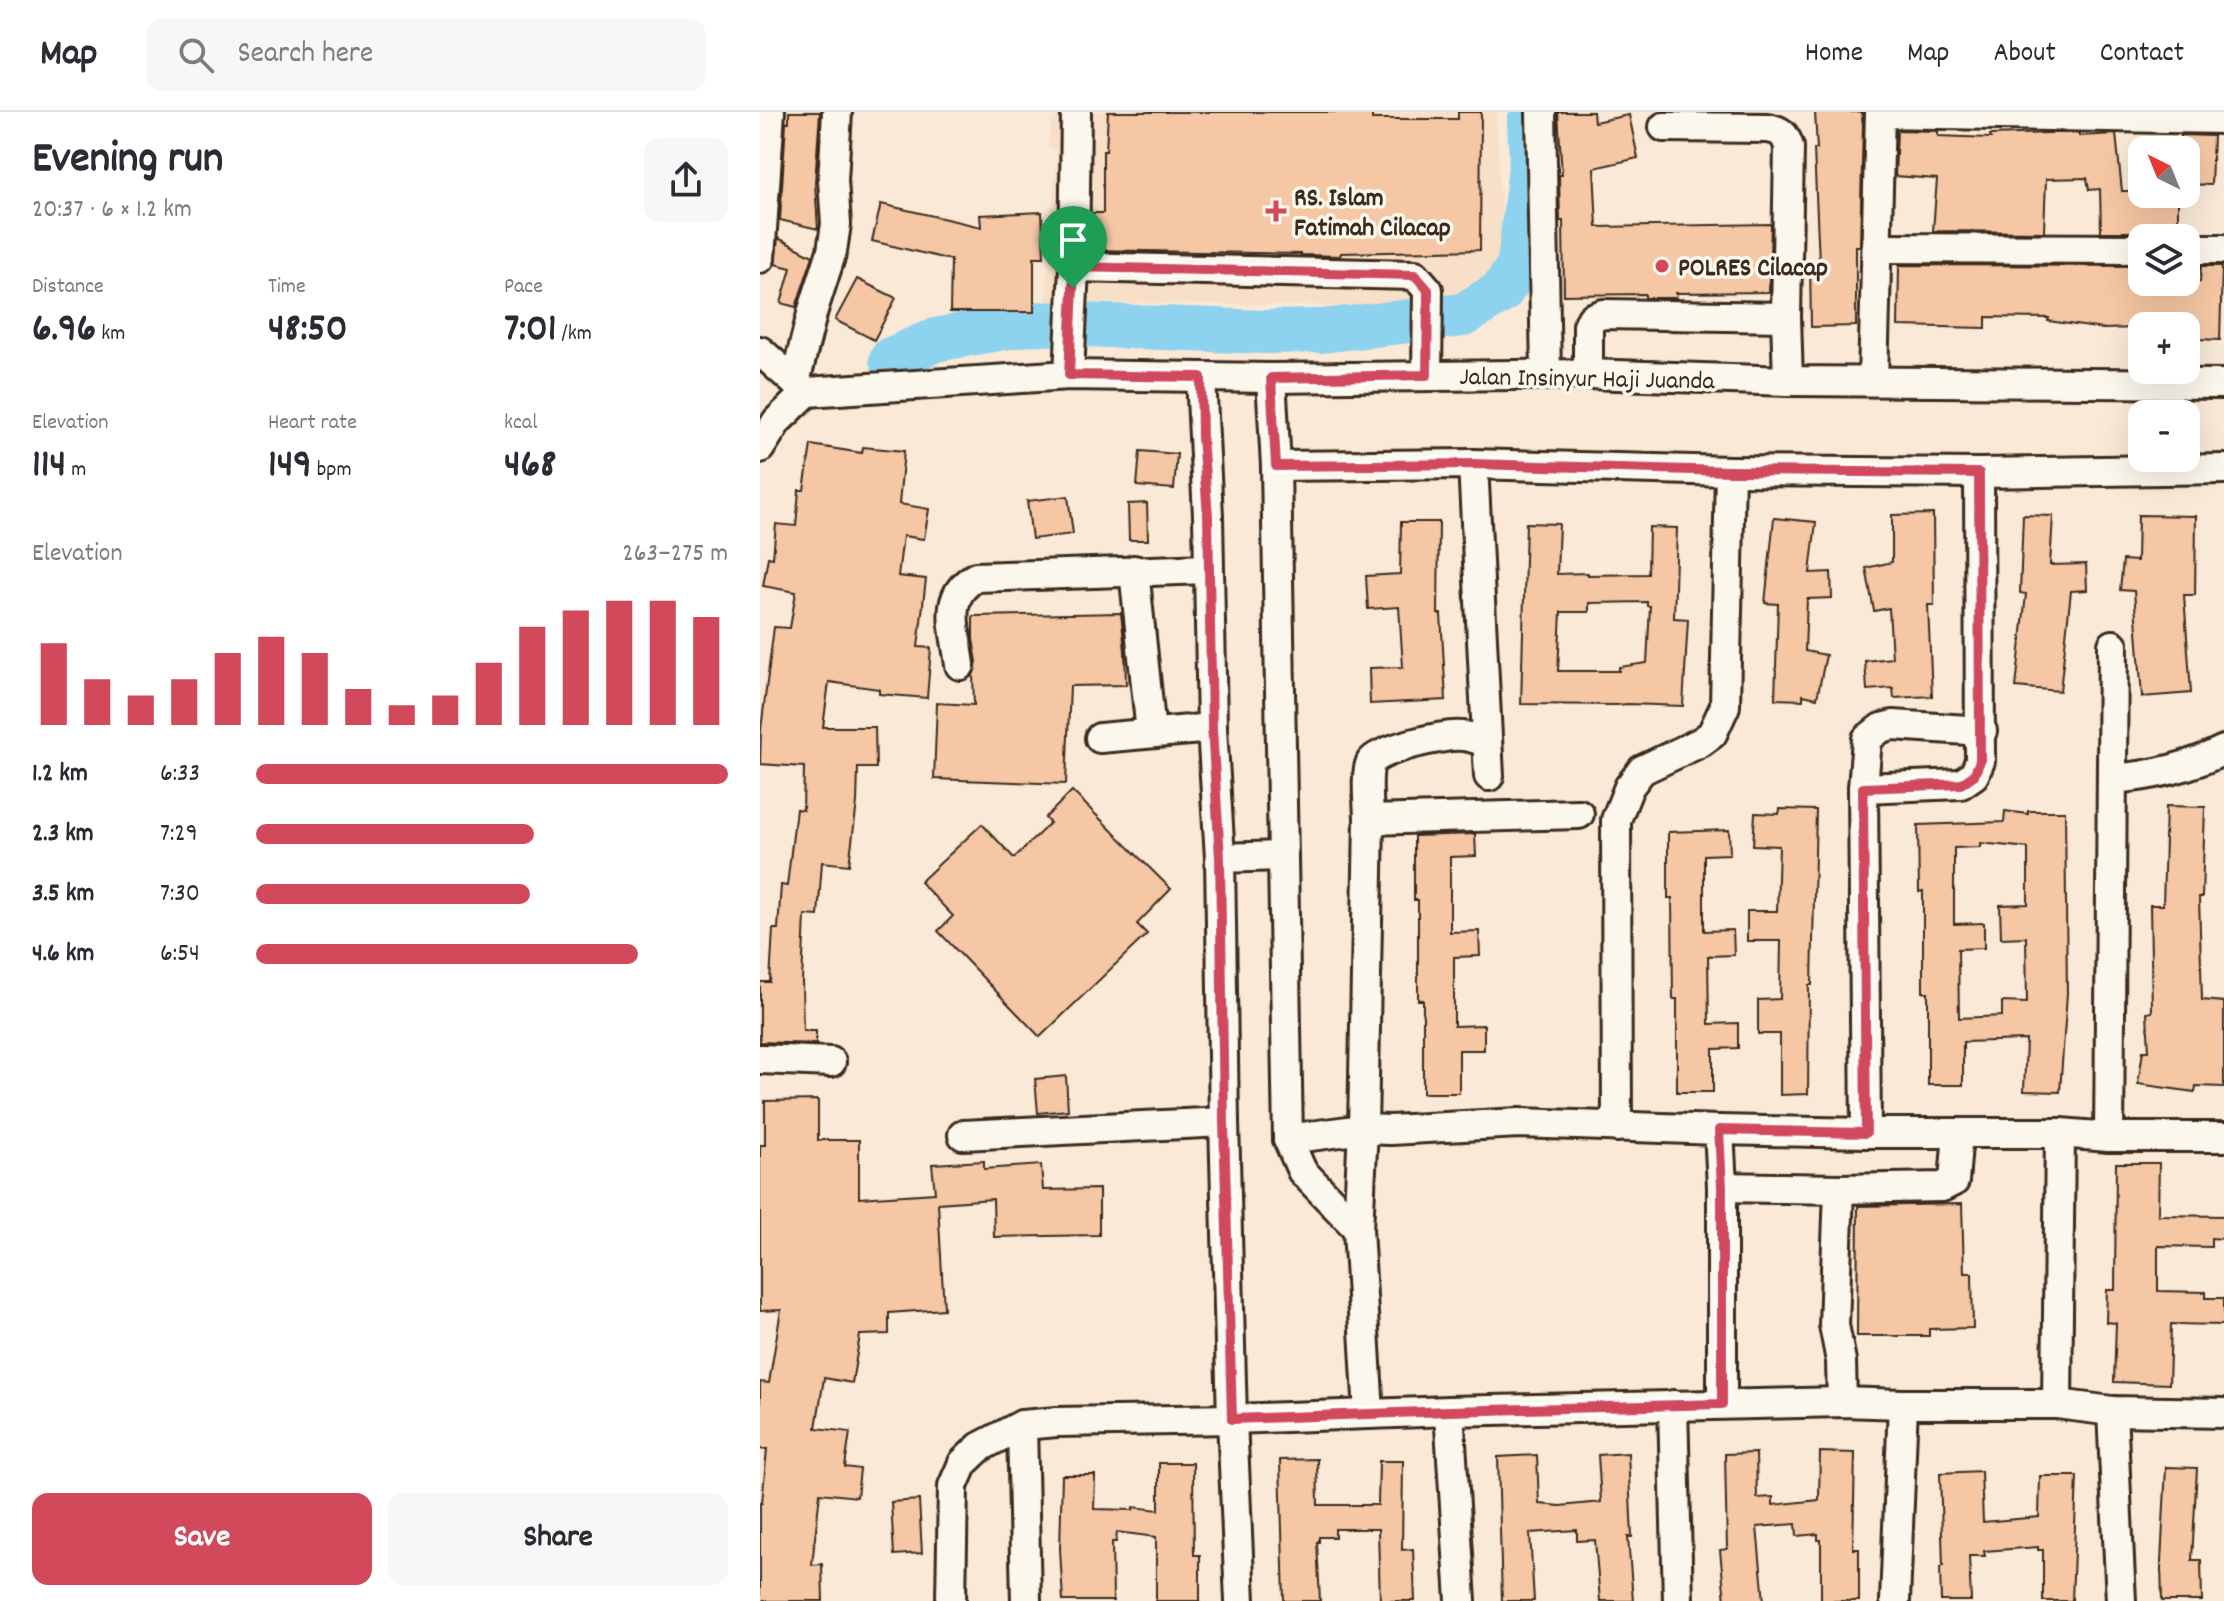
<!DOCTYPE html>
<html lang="en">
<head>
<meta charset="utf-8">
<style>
  :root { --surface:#fff; --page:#f7f7f7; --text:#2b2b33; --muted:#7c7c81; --line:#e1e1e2; --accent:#d1495b }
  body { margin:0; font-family:Dekko,sans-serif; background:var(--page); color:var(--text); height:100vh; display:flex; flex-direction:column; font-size:30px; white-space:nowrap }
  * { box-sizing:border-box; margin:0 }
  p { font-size:26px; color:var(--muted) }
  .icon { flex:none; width:44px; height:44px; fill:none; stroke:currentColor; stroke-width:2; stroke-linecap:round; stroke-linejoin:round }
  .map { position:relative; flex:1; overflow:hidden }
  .sheet { display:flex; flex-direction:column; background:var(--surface); width:760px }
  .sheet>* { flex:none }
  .needle { width:52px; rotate:317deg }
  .tools { position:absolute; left:1368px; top:24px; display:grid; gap:16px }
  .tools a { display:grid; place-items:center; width:72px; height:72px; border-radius:16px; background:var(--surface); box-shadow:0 8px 32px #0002; font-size:40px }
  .pin { position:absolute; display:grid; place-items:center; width:68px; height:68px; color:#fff; margin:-82px -34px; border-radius:50% 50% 50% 0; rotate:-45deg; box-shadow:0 0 8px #0007 }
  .pin .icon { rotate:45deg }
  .round { display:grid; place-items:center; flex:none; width:84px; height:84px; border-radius:16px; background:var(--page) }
  .summary { display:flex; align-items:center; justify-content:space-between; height:136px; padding:0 32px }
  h1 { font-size:44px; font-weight:800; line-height:60px }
  .stats { display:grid; grid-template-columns:repeat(3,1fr); gap:12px; height:136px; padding:8px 32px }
  .stats div { display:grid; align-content:center }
  .stats b { font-size:40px; font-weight:800 }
  .stats small { font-size:22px; font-weight:400 }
  .stats p { font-size:22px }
  .chart { height:224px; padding:16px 32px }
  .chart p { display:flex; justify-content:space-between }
  .chart svg { width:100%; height:144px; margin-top:8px; stroke:var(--accent); stroke-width:6 }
  .button { display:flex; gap:16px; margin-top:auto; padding:16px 32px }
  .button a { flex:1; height:92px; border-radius:16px; background:var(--accent); color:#fff; font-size:32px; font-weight:800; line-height:92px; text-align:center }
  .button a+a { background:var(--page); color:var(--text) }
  ul { padding:0 32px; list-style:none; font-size:26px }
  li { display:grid; grid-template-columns:128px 96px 1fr; align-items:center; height:60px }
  li i { height:20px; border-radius:10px; background:var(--accent) }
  header { display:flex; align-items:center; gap:48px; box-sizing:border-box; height:112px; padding:0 40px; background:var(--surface); border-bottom:2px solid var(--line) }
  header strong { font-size:38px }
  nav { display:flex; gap:44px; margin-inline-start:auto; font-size:28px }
  .search { width:560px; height:72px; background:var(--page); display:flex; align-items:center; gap:20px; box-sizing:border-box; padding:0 28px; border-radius:16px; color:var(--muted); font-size:30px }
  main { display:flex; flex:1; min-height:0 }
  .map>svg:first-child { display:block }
  .built { fill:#f8dfc7 }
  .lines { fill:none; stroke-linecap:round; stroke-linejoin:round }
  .river { stroke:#8dd2ef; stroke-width:44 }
  .building { fill:#f5c7a4; stroke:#3b2a1e; stroke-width:2; fill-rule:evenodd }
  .minor-casing { stroke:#3b2a1e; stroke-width:34 }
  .minor { stroke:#fbf7ec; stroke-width:28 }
  .route-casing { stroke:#fff; stroke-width:16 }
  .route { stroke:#d1495b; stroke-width:10 }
  .poi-dot { fill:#d1495b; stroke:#fbf7ec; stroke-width:3 }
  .labels { text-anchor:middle; stroke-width:7; stroke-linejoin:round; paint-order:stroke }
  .poi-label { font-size:26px; font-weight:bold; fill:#3b2a1e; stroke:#fbf7ec; text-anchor:start }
  .street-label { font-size:26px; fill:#3b2a1e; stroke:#fbf7ec }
</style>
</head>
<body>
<header>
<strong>Map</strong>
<div class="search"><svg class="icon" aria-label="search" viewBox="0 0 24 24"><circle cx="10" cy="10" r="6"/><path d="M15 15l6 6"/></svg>Search here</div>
<nav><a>Home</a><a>Map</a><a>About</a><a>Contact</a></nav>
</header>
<main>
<section class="sheet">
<div class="summary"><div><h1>Evening run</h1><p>20:37 · 6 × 1.2 km</p></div><a class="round"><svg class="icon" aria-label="share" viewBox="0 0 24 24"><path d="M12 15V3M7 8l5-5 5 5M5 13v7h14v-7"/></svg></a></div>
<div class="stats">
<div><p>Distance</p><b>6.96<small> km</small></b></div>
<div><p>Time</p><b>48:50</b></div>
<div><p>Pace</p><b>7:01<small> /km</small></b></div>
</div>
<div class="stats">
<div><p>Elevation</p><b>114<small> m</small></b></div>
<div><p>Heart rate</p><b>149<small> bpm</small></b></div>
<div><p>kcal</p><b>468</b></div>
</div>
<div class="chart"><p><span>Elevation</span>263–275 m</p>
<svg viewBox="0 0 160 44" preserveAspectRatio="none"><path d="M5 44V19M15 44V30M25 44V35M35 44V30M45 44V22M55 44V17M65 44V22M75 44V33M85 44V38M95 44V35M105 44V25M115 44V14M125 44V9M135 44V6M145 44V6M155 44V11"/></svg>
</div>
<ul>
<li><b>1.2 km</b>6:33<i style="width:100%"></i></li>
<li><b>2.3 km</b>7:29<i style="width:59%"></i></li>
<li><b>3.5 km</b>7:30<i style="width:58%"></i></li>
<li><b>4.6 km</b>6:54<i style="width:81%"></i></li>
</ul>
<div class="button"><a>Save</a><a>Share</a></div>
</section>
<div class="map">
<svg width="1464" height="1489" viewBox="0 0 1464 1489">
  <rect width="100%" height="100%" fill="#f9e9d6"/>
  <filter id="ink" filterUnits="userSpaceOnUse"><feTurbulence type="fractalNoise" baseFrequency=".0125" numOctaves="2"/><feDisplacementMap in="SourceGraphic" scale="16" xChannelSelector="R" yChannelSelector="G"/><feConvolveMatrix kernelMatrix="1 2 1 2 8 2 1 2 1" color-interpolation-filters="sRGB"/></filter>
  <g filter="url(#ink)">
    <polygon class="built" points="314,0 736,0 743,149 727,172 709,187 692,195 287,190 288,138 298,37 288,36 291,9 310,8"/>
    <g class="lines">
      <polyline class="river" points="131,247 175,228 272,211 505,220 561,219 703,203 741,180 759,153 771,45 769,10"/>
    </g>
    <g class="building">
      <polygon points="29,0 60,0 55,71 58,117 20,108 26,10 29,10"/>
      <polygon points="348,0 612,0 612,7 698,7 698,0 721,0 720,138 581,141 580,144 541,143 541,142 331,138 332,101 343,101 343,39 346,39"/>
      <polygon points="798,0 833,0 834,10 869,3 878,46 834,56 837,115 1011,112 1009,180 916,181 917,186 885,186 885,182 804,183 803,109 800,109 799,63 802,63"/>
      <polygon points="1055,0 1101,0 1103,12 1100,134 1096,134 1096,214 1051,215 1050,151 1059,150 1054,37 1057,37"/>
      <polygon points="1137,18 1178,19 1178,24 1231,26 1230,23 1289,21 1319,21 1319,24 1356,22 1362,79 1378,79 1378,82 1418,82 1418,122 1414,126 1394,126 1390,122 1382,120 1341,120 1340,77 1329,78 1327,66 1286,67 1284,120 1173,119 1177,67 1135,64"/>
      <polygon points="1421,23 1453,24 1451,73 1426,72 1426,38 1421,38"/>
      <polygon points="121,92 221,115 220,103 282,100 284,145 274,145 274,200 190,200 191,148 112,129"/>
      <polygon points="18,126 53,144 36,195 21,191 31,156 15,152"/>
      <polygon points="1139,153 1378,154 1378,170 1440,170 1441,154 1462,154 1460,228 1438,227 1439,214 1378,214 1378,216 1343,217 1288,209 1289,206 1226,205 1226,216 1138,214"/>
      <polygon points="97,167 136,186 114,228 75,208"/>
      <polygon points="51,333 102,341 103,335 144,339 139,392 169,397 164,427 143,424 138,464 166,467 158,535 171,536 167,586 119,582 119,577 69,570 63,615 115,615 116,656 98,656 97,691 89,753 62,750 58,804 45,803 42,869 43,919 56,919 56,932 0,930 0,870 10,870 13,817 18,817 21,773 27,774 36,697 43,698 44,655 0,652 1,617 14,515 30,516 36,480 3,474 8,445 13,446 16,412 36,414 39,378 44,378"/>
      <polygon points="380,339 417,342 414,377 377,374"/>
      <polygon points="308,384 313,422 272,427 267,389"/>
      <polygon points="387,391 388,428 369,428 368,392"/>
      <polygon points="1173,402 1174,493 1168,493 1172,584 1134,586 1133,576 1107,578 1105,549 1132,546 1129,496 1114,499 1106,456 1132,450 1132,403"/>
      <polygon points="1263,403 1293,404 1290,453 1326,452 1327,478 1311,479 1300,579 1256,575 1266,482 1260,481"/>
      <polygon points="1378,403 1436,404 1435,483 1424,483 1431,581 1382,585 1374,479 1360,478 1363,448 1377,449"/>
      <polygon points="1014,406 1056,410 1050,461 1071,460 1072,486 1047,487 1045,539 1066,543 1057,586 1043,583 1043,588 1015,587 1018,492 1005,491"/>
      <polygon points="641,410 679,410 678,502 681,502 686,588 610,592 609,556 643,555 639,495 608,497 606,464 640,462"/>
      <path d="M766,411l33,1 -2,50 31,-1v2l60,-1 1,-47 28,1 -3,90 14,1 -5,87 -55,-2 -12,1 -95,-1zM887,490v4h3l-3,57 -28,4v4h-61l3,-59h28v-9z"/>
      <polygon points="361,501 365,539 366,573 310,574 306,672 174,667 177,591 214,593 213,563 217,550 213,527 213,504"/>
      <polygon points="312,679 411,777 377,812 387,822 280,925 178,819 193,804 160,770 222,712 254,746 290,711 285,706"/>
      <polygon points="1406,694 1445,695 1442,785 1439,785 1442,888 1464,890 1464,975 1436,974 1435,980 1378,972 1383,939 1389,939 1387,901 1392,900 1390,793 1403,793"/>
      <polygon points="1020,697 1056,698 1052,873 1049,873 1048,982 1020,983 1020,922 998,922 998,888 1020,887 1021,829 987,829 987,799 1017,799 1019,734 993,733 995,701 1019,702"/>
      <path d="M1245,699l23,3v-3h37l2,182 -7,99 -36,-1 2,-51 -63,2v43h-35v-93h-5v-101l-4,1 -1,-67 86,-3zM1220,731l48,5v56l-28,1 1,33 25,-1 1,66 -25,-1v14l-43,2 -1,-69 26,-1v-25l-30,1v-76l26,-1z"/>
      <polygon points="969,718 970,742 944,743 944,819 973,818 974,843 948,844 949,912 978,911 978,936 953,937 953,980 917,980 917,887 913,887 912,786 908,786 908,720"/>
      <polygon points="715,722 716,744 690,745 690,820 719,819 720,844 694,845 694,914 724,913 724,938 699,938 699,981 663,981 663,888 658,888 658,788 654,788 654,724"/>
      <polygon points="306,964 308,998 278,1001 275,967"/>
      <polygon points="58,988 58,1028 99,1028 99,1086 175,1081 172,1052 224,1049 224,1057 281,1053 283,1078 339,1077 339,1123 234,1125 233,1087 178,1091 184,1197 129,1201 129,1222 100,1223 92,1271 64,1266 56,1316 90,1320 85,1355 100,1357 97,1385 60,1381 52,1453 62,1452 63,1489 0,1489 0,1391 2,1391 7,1337 0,1337 0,1270 9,1271 21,1198 0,1199 0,1033 5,1033 5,989"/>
      <polygon points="1356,1051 1399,1051 1398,1103 1464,1104 1464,1127 1451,1126 1451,1135 1398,1134 1398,1179 1446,1180 1446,1186 1464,1186 1464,1213 1411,1212 1409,1272 1354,1270 1356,1211 1346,1210 1347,1178 1355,1178"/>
      <polygon points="1202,1092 1204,1161 1212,1161 1213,1216 1169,1217 1169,1224 1097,1224 1098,1094"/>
      <polygon points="1060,1340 1095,1341 1093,1437 1099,1437 1099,1489 1061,1489 1061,1428 1058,1428 1058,1422 1037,1424 1036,1412 997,1415 1004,1489 965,1489 960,1438 967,1437 965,1342 996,1341 997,1386 1013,1385 1013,1393 1059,1388"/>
      <polygon points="868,1341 872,1425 868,1425 873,1489 840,1489 835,1428 817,1429 817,1418 770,1421 774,1489 742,1489 738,1345 777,1343 779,1392 800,1394 841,1390 838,1343"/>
      <polygon points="557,1347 558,1393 618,1393 619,1349 643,1349 642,1438 653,1437 655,1489 620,1489 618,1417 575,1417 575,1425 559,1425 559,1430 557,1430 560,1489 524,1489 520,1348"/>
      <polygon points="399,1351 433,1351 434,1443 440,1443 440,1489 396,1489 396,1425 357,1420 356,1430 352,1430 353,1489 303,1489 300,1437 302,1363 335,1363 334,1397 373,1398 373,1395 399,1398"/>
      <polygon points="1406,1355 1437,1356 1432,1448 1441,1448 1442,1489 1402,1489 1401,1450"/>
      <polygon points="1221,1359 1223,1410 1279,1405 1280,1364 1317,1364 1312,1489 1283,1489 1283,1438 1278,1438 1278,1435 1224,1439 1225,1444 1209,1444 1211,1489 1181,1489 1180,1455 1183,1454 1180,1361"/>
      <polygon points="159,1388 162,1441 134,1443 131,1390"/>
    </g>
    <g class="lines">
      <defs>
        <g id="minor">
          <polyline points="781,0 786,262"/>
          <polyline points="1120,1 1464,7"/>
          <path d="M904,15l103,1c14,2 18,6 22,19l-3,170 2,64"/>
          <polyline points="1117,136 1382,137"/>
          <polyline points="1426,137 1464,137"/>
          <polyline points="0,146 10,0"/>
          <polyline points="314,155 655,163 668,178 667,263"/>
          <polyline points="0,239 46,280"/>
          <polyline points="828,262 828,213 832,206 843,202 1026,205"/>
          <polyline points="309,263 314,155 316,0"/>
          <polyline points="441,265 448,404 452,616 460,746 464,1010 472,1307 480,1489"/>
          <polyline points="511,266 516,354 528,1027 542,1059 598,1117"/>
          <polyline points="1113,269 1120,0"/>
          <polyline points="35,270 53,198 72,139 76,112 73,68 77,0"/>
          <polyline points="47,280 309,263 511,266 828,262 1028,269 1464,272"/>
          <polyline points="0,336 17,309 47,280"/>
          <polyline points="713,352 729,664"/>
          <polyline points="516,354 713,352 970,359 1219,361 1464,357"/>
          <polyline points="374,458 391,621"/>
          <path d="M200,553c-4,-34 -19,-69 16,-88l232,-8"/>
          <polyline points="340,626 452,616"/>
          <path d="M1352,667c40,-3 76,-11 112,-29"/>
          <polyline points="1103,676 1201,672 1214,663 1220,649 1219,361"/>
          <polyline points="609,708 819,702"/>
          <polyline points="460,746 523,744"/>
          <polyline points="0,947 71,950"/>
          <polyline points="857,1015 856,708 869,675 882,658 941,630 952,622 965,594 970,359"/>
          <polyline points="959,1018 1106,1021 1300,1021 1297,1292"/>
          <polyline points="1106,1021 1103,676 1107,627 1121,616 1133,613 1222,619"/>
          <polyline points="1300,1021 1349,1025 1464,1025"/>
          <polyline points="203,1023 464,1010"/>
          <polyline points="1349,1025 1353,533"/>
          <polyline points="528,1027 603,1017 630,1018 759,1011 959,1018 962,1075 962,1292"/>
          <polyline points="962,1075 1079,1077 1182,1075 1194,1069 1198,1021"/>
          <polyline points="1079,1077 1074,1213 1081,1249 1082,1290"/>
          <polyline points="913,1293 918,1489"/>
          <polyline points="689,1299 701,1489"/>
          <polyline points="1352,1299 1361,1489"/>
          <path d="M609,1302l-11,-185 5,-100 6,-309c0,-15 -4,-46 2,-58 8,-13 75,-28 91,-26 8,0 17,4 25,6"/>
          <polyline points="262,1313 266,1489"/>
          <polyline points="191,1489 193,1374 203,1351 220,1335 262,1313 297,1310 472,1307 689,1299 1082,1290 1143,1292 1297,1292 1352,1299 1464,1301"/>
          <polyline points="1135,1489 1143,1292"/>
        </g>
      </defs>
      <use href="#minor" class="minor-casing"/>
      <use href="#minor" class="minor"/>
    </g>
  </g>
  <g class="lines" filter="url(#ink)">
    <defs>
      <polygon id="route" points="314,155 655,163 668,178 667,263 511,266 516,354 713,352 970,359 1219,361 1220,649 1214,663 1201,672 1103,676 1106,1021 959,1018 962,1075 962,1292 689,1299 472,1307 464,1010 460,746 452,616 448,404 442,325 441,265 309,263"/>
    </defs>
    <use href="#route" class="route-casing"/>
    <use href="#route" class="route"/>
  </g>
  <g class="poi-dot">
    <path d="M512 87h8v8h8v8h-8v8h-8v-8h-8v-8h8z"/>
    <circle cx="902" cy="154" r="8"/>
  </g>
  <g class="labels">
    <g class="poi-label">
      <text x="534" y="93">RS. Islam<tspan x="534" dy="30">Fatimah Cilacap</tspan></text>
      <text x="918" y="163">POLRES Cilacap</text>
    </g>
    <g class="street-label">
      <text transform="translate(827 265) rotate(1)" y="9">Jalan Insinyur Haji Juanda</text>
    </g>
  </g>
</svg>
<div class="tools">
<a><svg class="needle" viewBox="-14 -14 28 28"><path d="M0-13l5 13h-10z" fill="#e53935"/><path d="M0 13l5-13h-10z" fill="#7c7c81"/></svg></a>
<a><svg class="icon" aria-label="layers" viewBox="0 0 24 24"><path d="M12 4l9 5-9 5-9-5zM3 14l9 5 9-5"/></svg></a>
<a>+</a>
<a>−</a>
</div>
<div class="pin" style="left:313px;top:176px;background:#1e9e55"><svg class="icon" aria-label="arrive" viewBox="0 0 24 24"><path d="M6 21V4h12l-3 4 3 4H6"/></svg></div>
</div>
</main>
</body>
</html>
